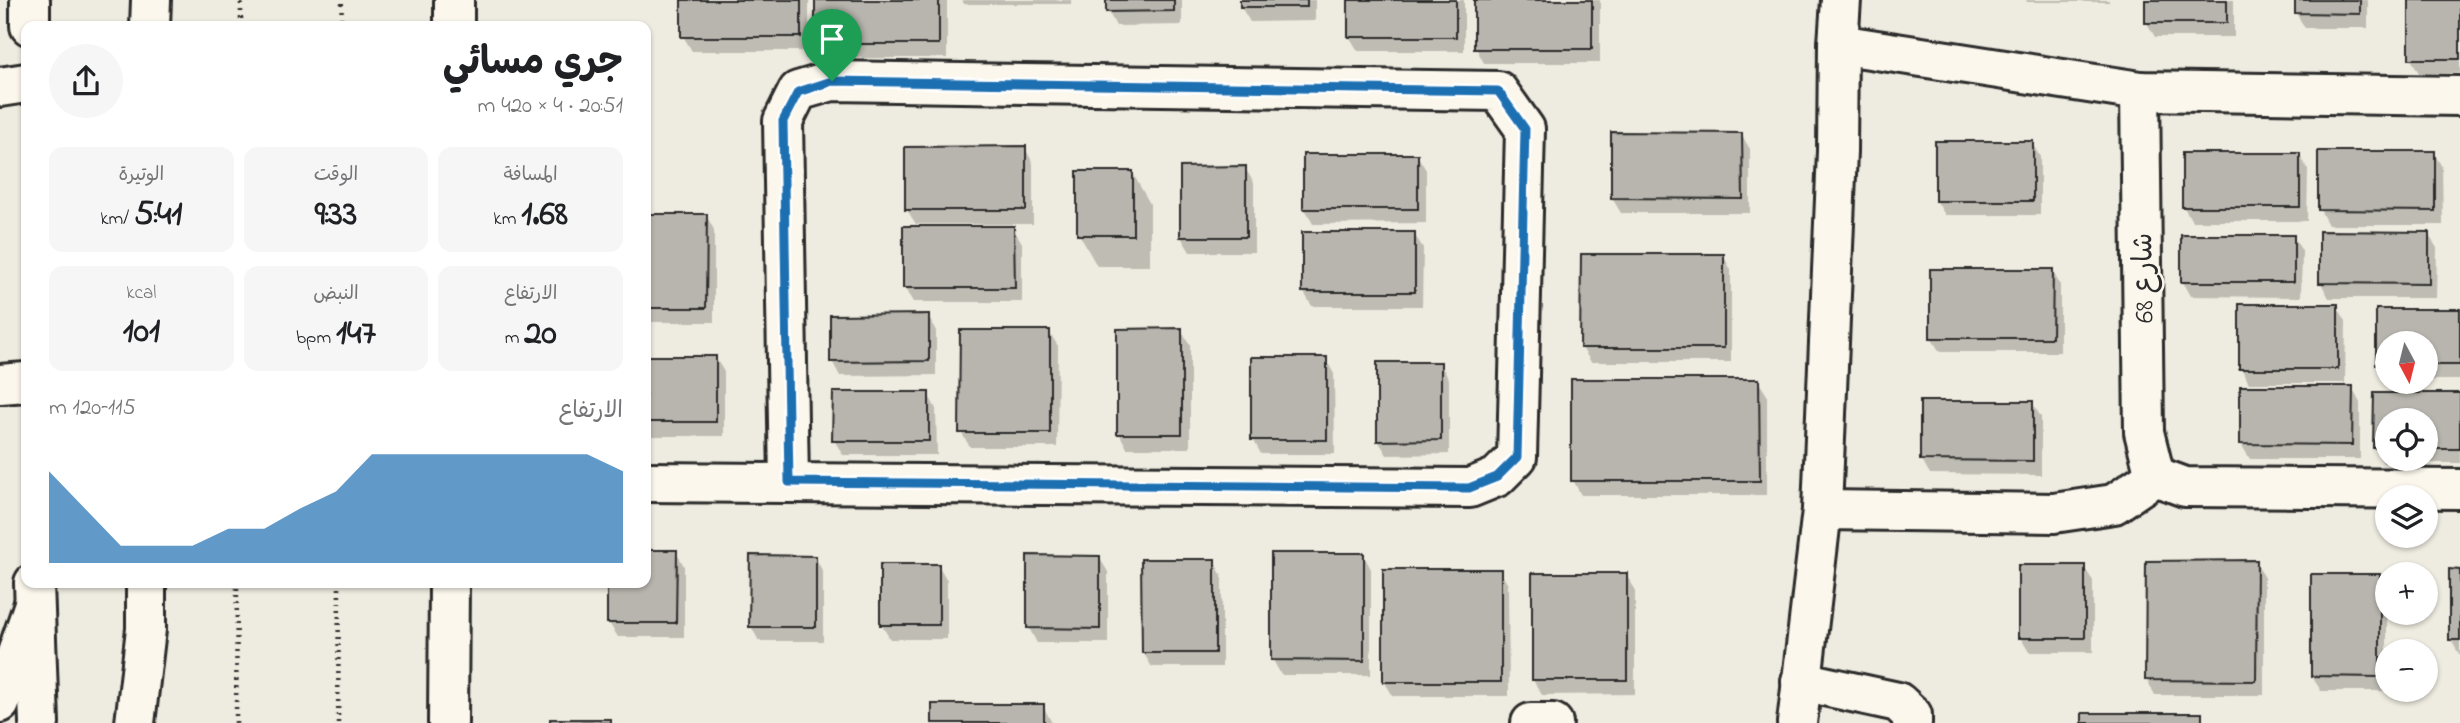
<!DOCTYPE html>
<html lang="ar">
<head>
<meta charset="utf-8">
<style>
  :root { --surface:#fff; --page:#f6f6f6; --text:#202124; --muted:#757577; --accent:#1f6fb2 }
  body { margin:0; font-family:"Indie Flower","Playpen Sans Arabic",sans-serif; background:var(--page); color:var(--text); direction:rtl; height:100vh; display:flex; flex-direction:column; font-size:26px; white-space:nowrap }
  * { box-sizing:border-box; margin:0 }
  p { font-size:23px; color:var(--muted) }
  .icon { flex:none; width:38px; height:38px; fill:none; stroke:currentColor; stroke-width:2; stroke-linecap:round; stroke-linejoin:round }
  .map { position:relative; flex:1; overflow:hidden; direction:ltr }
  .side { position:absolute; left:21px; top:21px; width:630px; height:567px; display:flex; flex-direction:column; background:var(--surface); border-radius:14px; box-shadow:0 2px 5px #0004; direction:rtl }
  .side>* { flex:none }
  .needle { width:46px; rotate:173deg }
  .controls { position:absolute; left:2375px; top:331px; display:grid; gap:14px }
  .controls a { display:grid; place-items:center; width:63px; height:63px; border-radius:50%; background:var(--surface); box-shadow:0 2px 5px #0004; font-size:35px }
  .pin { position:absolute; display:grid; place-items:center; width:60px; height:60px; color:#fff; margin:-72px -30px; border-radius:50% 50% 50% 0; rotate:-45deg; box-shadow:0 0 7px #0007 }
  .pin .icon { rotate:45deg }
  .round { display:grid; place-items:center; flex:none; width:74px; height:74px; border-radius:37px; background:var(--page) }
  .summary { display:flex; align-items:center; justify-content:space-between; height:119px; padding:0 28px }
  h1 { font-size:38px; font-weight:700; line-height:52px }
  .stats { display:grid; grid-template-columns:repeat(3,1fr); gap:10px; height:119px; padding:7px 28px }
  .stats div { display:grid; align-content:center; border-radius:14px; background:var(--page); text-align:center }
  .stats b { font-size:35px; font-weight:700 }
  .stats small { font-size:19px; font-weight:400 }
  .stats p { font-size:19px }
  .chart { height:196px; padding:14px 28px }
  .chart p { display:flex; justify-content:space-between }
  .chart svg { width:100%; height:126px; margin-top:7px; fill:var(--accent); opacity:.7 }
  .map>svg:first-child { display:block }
  .shadow { fill:#0003; fill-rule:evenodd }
  .building { fill:#b8b5ae; stroke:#2b2b2b; stroke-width:2 }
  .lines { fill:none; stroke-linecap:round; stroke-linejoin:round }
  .minor-casing { stroke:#2b2b2b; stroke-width:44 }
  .major-casing { stroke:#2b2b2b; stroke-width:44 }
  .path { stroke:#2b2b2b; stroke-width:4.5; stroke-dasharray:2 5; stroke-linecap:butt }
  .minor { stroke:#fbf7ec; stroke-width:38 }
  .major { stroke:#fbf7ec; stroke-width:38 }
  .route-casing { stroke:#fff; stroke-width:14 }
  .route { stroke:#1f6fb2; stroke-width:9 }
  .labels { text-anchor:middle; stroke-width:5; stroke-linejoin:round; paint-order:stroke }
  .street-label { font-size:28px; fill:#2b2b2b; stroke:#fbf7ec }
</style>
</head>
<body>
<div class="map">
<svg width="2460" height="723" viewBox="0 0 2460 723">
  <rect width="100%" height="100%" fill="#eeebe0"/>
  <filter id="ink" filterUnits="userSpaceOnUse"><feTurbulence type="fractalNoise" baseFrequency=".0143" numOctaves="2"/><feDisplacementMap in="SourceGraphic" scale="14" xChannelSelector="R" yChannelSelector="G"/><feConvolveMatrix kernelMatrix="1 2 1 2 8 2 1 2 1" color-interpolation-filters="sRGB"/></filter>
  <g filter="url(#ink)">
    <g class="shadow">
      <polygon points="683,0 809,0 809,51 692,51 683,36"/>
      <polygon points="817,0 947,0 947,58 826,58 817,44"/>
      <polygon points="962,0 1071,0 1071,4 964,4"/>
      <polygon points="1108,0 1182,0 1182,25 1116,26 1108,11"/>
      <polygon points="1241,0 1315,0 1315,21 1250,22 1241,7"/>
      <polygon points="1349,0 1464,0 1464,51 1358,51 1349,36"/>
      <polygon points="1476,0 1600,0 1600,63 1484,63 1476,48"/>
      <polygon points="2026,0 2109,0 2109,2 2027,2"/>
      <polygon points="2147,0 2234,0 2234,37 2155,37 2147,23"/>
      <polygon points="2297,0 2368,0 2368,28 2305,28 2296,13"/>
      <polygon points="2411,0 2460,0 2460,73 2419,73 2411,59"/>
      <polygon points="1613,134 1741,134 1750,149 1750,213 1621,213 1612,198"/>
      <polygon points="2032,143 2040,157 2040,215 1945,215 1936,200"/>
      <polygon points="1025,148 1033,163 1033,224 916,224 907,210"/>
      <polygon points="2434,153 2442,167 2443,225 2328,225 2320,210"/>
      <polygon points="1417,155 1426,170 1426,223 1313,224 1305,209"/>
      <polygon points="2299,155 2308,169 2307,221 2192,221 2183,206"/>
      <polygon points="1245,168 1254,183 1254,252 1190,252 1181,237"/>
      <polygon points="1132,172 1150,204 1150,266 1097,266 1079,234"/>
      <polygon points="706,215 714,230 714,322 646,322 646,216"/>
      <polygon points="1013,228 1022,243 1022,302 913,302 904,287"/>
      <polygon points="1414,234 1423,248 1422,306 1312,306 1303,291"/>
      <polygon points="2428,234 2437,248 2436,298 2329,298 2321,283"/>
      <polygon points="2293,237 2302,251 2301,297 2191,296 2183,282"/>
      <polygon points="1723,255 1731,270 1731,362 1591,362 1582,348"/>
      <polygon points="2052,270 2060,285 2060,352 1940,352 1931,338"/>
      <polygon points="2337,306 2346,321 2345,383 2249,383 2241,368"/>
      <polygon points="2377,311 2460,311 2460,380 2426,380 2426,343 2387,343 2386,379 2378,365"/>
      <polygon points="928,316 936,331 936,375 840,376 832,361"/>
      <polygon points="1181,330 1190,345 1190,448 1127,448 1119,433"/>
      <polygon points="1049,332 1058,346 1057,447 970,447 961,432"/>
      <polygon points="646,357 715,357 724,372 724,436 646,436"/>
      <polygon points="1326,359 1334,374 1335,454 1261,454 1253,439"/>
      <polygon points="1440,364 1449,379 1449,454 1387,455 1378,440"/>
      <polygon points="1758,381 1767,395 1767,495 1581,495 1573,480"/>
      <polygon points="2352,388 2360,403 2360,459 2250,459 2241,444"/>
      <polygon points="928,394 936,409 937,455 843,455 834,440"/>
      <path d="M2375,395h85v68h-77l-8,-15zM2387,420h39v38h-39z"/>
      <polygon points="2032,403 2041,417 2041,475 1930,474 1922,460"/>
      <polygon points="646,551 676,552 684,566 684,637 618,637 609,623 609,583 646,583"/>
      <polygon points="1363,554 1371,569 1371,675 1281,675 1273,660"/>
      <polygon points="815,557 823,572 823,641 759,641 751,626"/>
      <polygon points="1099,557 1108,572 1108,643 1037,643 1029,628"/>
      <polygon points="1214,561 1222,576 1222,667 1152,667 1143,652"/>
      <polygon points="2256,562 2264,577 2264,695 2155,695 2147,680"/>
      <polygon points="938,565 947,580 947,639 890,639 881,624"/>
      <polygon points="2084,567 2093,581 2093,652 2029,652 2020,637"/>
      <polygon points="1500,571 1508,585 1509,696 1393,696 1384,681"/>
      <polygon points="2460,571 2460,654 2459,654 2451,640"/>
      <polygon points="1626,575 1635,589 1635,694 1542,695 1533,680"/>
      <polygon points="2379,576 2387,590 2387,691 2321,691 2312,676"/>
      <polygon points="1043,706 1052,723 934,723"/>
    </g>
    <g class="building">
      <rect x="681" y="0" width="120" height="37"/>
      <rect x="815" y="0" width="124" height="44"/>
      <polygon points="1106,0 1174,0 1174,11 1106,12"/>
      <rect x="1240" y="0" width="67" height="7"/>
      <rect x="1348" y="0" width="108" height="37"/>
      <rect x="1474" y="0" width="118" height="49"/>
      <rect x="2145" y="0" width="82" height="23"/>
      <polygon points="2295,0 2360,0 2360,14 2295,13"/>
      <rect x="2409" y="0" width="51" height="59"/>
      <polygon points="1611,132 1742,133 1743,199 1611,198"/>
      <rect x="1935" y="141" width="98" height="60"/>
      <polygon points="1026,146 1026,210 905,210 905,147"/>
      <polygon points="2318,151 2435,151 2435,211 2318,210"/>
      <rect x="2182" y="153" width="118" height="54"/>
      <rect x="1303" y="154" width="115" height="55"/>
      <polygon points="1246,166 1246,237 1180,237 1180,167"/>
      <rect x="1077" y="171" width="56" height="64"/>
      <polygon points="646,214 707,214 706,308 646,308"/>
      <polygon points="903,226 1014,226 1015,288 903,288"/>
      <polygon points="2319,231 2429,232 2429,284 2319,283"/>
      <rect x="1302" y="232" width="113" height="60"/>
      <rect x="2181" y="235" width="113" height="47"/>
      <polygon points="1581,254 1724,254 1724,348 1580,348"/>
      <polygon points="1930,269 2053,269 2052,338 1930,338"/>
      <rect x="2239" y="304" width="99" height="65"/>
      <polygon points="2376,309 2460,309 2460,365 2426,365 2426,343 2387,343 2387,365 2376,365"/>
      <polygon points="929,314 929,361 830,362 830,315"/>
      <polygon points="1182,328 1182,434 1117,434 1117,329"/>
      <polygon points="960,330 1050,330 1050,433 959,433"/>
      <rect x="646" y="356" width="70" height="66"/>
      <rect x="1251" y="357" width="76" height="83"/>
      <polygon points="1377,362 1441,362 1441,440 1377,441"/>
      <polygon points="1571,379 1759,379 1760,481 1571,481"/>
      <polygon points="2240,386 2353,386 2352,445 2240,444"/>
      <polygon points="833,392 929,392 929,441 832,441"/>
      <polygon points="2374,393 2460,393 2460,449 2426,449 2426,420 2387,420 2387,448 2373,448"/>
      <polygon points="1920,401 2033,401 2033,461 1920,460"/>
      <polygon points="646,550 677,550 676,623 607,623 607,583 646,583"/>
      <polygon points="1271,553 1364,553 1364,661 1271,660"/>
      <polygon points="750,555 816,556 816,627 749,627"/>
      <polygon points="1027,555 1100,556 1100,629 1027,628"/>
      <polygon points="1141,559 1215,559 1215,653 1142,653"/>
      <polygon points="2257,560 2256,681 2145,680 2146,561"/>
      <rect x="880" y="564" width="59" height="61"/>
      <rect x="2018" y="565" width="67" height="73"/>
      <rect x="1383" y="569" width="118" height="113"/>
      <polygon points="2449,569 2460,570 2460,640 2449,640"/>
      <rect x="1532" y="573" width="95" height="107"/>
      <polygon points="2311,574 2380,574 2380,677 2311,676"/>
      <rect x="932" y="704" width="112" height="19"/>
      <rect x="2082" y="713" width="120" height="10"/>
      <rect x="550" y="719" width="61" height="4"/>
    </g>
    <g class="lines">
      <defs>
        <g id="minor">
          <polyline points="454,26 454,0"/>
          <polyline points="1838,44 2140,91 2460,96"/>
          <polyline points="0,87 26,83"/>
          <polyline points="2140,91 2144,432 2155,476 2185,487 2460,489"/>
          <polyline points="0,384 26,382"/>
          <polyline points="646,482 1470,488 1497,477 1517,457 1525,129 1498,91 832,81 798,91 783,121 789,482"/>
          <polyline points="1822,510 2054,513 2114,504 2155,476"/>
          <polyline points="1801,681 1898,702 1912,715 1912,723"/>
          <polyline points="0,703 34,604"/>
          <polyline points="448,723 449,583"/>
          <polyline points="1531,723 1553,723"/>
          <polyline points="1797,723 1822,510 1837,151 1838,44 1841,0"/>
        </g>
        <g id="major">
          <polyline points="30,26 30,0"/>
          <polyline points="150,26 151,0"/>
          <polyline points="34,583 39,723"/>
          <polyline points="135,723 146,629 146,583"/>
        </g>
      </defs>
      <use href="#minor" class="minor-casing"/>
      <use href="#major" class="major-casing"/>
      <g class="path">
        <polyline points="241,26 241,0"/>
        <polyline points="341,26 342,0"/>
        <polyline points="236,723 237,583"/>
        <polyline points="338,723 339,583"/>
      </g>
      <use href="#minor" class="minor"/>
      <use href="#major" class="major"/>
    </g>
  </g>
  <g class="lines" filter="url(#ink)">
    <defs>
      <polygon id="route" points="832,81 1498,91 1525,129 1517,457 1497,477 1469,488 789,482 783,121 798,92"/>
    </defs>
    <use href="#route" class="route-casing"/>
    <use href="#route" class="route"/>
  </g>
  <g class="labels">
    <g class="street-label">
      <text transform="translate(2142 278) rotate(-91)" y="10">شارع 68</text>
    </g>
  </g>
</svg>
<div class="controls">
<a><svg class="needle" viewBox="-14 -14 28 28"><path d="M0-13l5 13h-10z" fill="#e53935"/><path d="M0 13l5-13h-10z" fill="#757577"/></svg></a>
<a><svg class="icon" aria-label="locate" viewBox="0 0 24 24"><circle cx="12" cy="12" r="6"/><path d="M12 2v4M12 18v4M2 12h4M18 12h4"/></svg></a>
<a><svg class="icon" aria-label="layers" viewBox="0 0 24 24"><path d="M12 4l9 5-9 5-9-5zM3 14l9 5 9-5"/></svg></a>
<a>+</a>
<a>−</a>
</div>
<div class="pin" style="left:832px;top:81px;background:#1e9e55"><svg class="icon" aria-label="arrive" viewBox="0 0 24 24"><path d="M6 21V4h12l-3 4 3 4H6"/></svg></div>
<section class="side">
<div class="summary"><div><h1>جري مسائي</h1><p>20:51 · 4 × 420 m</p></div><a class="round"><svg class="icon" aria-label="share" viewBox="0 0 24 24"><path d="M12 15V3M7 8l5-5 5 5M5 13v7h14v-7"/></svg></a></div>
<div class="stats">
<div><p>المسافة</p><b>1.68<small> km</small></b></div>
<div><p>الوقت</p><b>9:33</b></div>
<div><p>الوتيرة</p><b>5:41<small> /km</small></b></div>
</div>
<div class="stats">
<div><p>الارتفاع</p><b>20<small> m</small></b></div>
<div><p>النبض</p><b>147<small> bpm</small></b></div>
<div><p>kcal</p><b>101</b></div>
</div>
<div class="chart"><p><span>الارتفاع</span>115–120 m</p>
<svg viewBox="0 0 160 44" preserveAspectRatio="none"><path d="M0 44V12L10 25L20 38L30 38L40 38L50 32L60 32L70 25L80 19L90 6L100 6L110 6L120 6L130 6L140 6L150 6L160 12V44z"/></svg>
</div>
</section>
</div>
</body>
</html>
